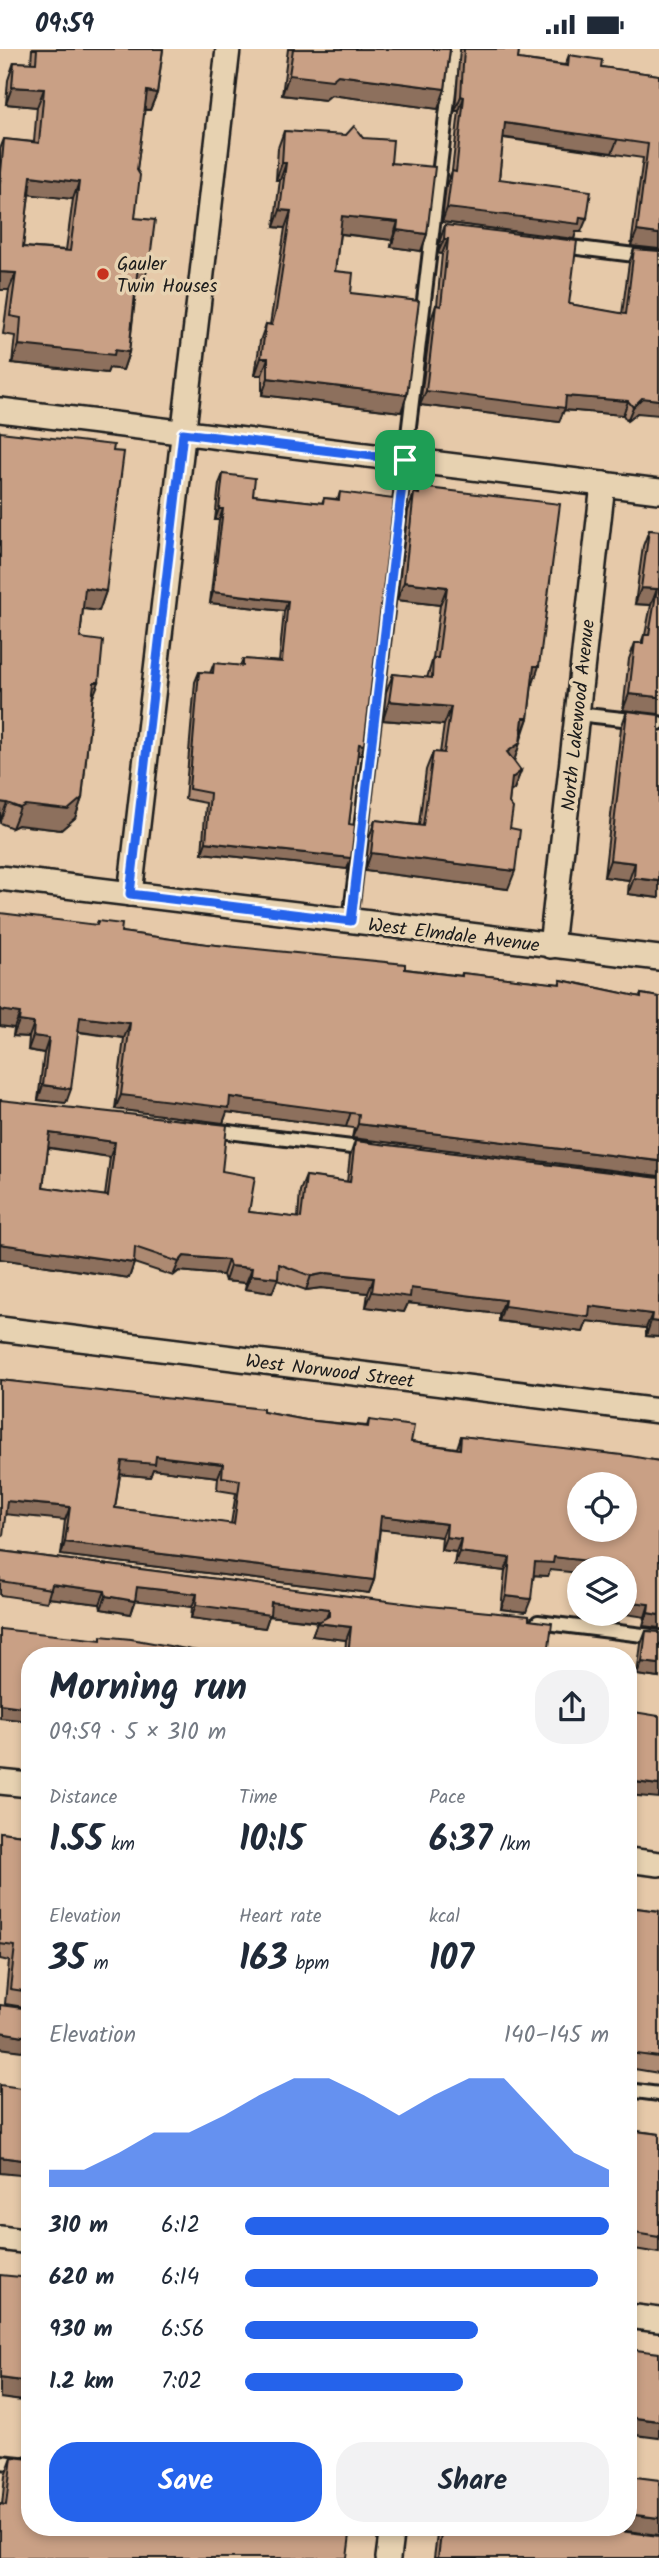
<!DOCTYPE html>
<html lang="en">
<head>
<meta charset="utf-8">
<style>
  :root { --surface:#fff; --page:#f2f2f3; --text:#1f2937; --muted:#747a83; --accent:#2563eb }
  body { margin:0; font-family:Kalam,sans-serif; background:var(--page); color:var(--text); height:100vh; display:flex; flex-direction:column; font-size:26px; white-space:nowrap }
  * { box-sizing:border-box; margin:0 }
  p { font-size:23px; color:var(--muted) }
  .icon { flex:none; width:38px; height:38px; fill:none; stroke:currentColor; stroke-width:2; stroke-linecap:round; stroke-linejoin:round }
  .map { position:relative; flex:1; overflow:hidden }
  .side { position:absolute; left:21px; top:1598px; width:616px; height:889px; display:flex; flex-direction:column; background:var(--surface); border-radius:28px; box-shadow:0 4px 10px #0003 }
  .side>* { flex:none }
  .controls { position:absolute; left:567px; top:1423px; display:grid; gap:14px }
  .controls a { display:grid; place-items:center; width:70px; height:70px; border-radius:50%; background:var(--surface); box-shadow:0 4px 10px #0003; font-size:35px }
  .pin { position:absolute; display:grid; place-items:center; width:60px; height:60px; color:#fff; margin:-30px; border-radius:14px; box-shadow:0 4px 10px #0006 }
  .round { display:grid; place-items:center; flex:none; width:74px; height:74px; border-radius:28px; background:var(--page) }
  .headline { display:flex; align-items:center; justify-content:space-between; height:119px; padding:0 28px }
  h1 { font-size:38px; font-weight:700; line-height:52px }
  .figures { display:grid; grid-template-columns:repeat(3,1fr); gap:10px; height:119px; padding:7px 28px }
  .figures div { display:grid; align-content:center }
  .figures b { font-size:35px; font-weight:700 }
  .figures small { font-size:19px; font-weight:400 }
  .figures p { font-size:19px }
  .chart { height:196px; padding:14px 28px }
  .chart p { display:flex; justify-content:space-between }
  .chart svg { width:100%; height:126px; margin-top:7px; fill:var(--accent); opacity:.7 }
  .primary-button { display:flex; gap:14px; margin-top:auto; padding:14px 28px }
  .primary-button a { flex:1; height:80px; border-radius:28px; background:var(--accent); color:#fff; font-size:28px; font-weight:700; line-height:80px; text-align:center }
  .primary-button a+a { background:var(--page); color:var(--text) }
  ul { padding:0 28px; list-style:none; font-size:23px }
  li { display:grid; grid-template-columns:112px 84px 1fr; align-items:center; height:52px }
  li i { height:18px; border-radius:9px; background:var(--accent) }
  .status { display:flex; justify-content:space-between; align-items:center; height:49px; padding:0 35px; background:var(--surface); direction:ltr }
  .status svg { height:19px; fill:currentColor }
  .map>svg:first-child { display:block }
  .lines { fill:none; stroke-linecap:round; stroke-linejoin:round }
  .lane-casing { stroke:#1c1c1c; stroke-width:18 }
  .street-casing { stroke:#1c1c1c; stroke-width:28 }
  .lane { stroke:#e7d2b1; stroke-width:12 }
  .street { stroke:#e7d2b1; stroke-width:23 }
  .wall { fill:#ad8a72; stroke:#1c1c1c; stroke-width:2; fill-rule:evenodd }
  .shaded-wall { fill:#8d705d; stroke:#1c1c1c; stroke-width:2 }
  .building { fill:#c9a085; stroke:#1c1c1c; stroke-width:2; fill-rule:evenodd }
  .route-casing { stroke:#fff; stroke-width:14 }
  .route { stroke:#2563eb; stroke-width:9 }
  .poi-dot { fill:#c8321e; stroke:#e7d2b1; stroke-width:2.5 }
  .labels { text-anchor:middle; stroke-width:7; stroke-linejoin:round; paint-order:stroke }
  .poi-label { font-size:19px; fill:#1c1c1c; stroke:#e7d2b1; text-anchor:start }
  .street-label { font-size:19px; fill:#1c1c1c; stroke:#e7d2b1 }
</style>
</head>
<body>
<div class="status"><b>09:59</b><svg viewBox="0 0 49 12"><path d="M0 12V9h3v3zM5 12V6h3v6zM10 12V3h3v9zM15 12V0h3v12zM26 1h20v11H26zM47 4h2v5h-2z"/></svg></div>
<div class="map">
<svg width="659" height="2509" viewBox="0 0 659 2509">
  <rect width="100%" height="100%" fill="#e6c9a9"/>
  <filter id="ink" filterUnits="userSpaceOnUse"><feTurbulence type="fractalNoise" baseFrequency=".0143" numOctaves="2"/><feDisplacementMap in="SourceGraphic" scale="14" xChannelSelector="R" yChannelSelector="G"/><feConvolveMatrix kernelMatrix="1 2 1 2 8 2 1 2 1" color-interpolation-filters="sRGB"/></filter>
  <g filter="url(#ink)">
    <g class="lines">
      <defs>
        <g id="lane">
          <polyline points="562,197 659,209"/>
          <polyline points="577,665 659,674"/>
          <polyline points="350,872 454,0"/>
          <polyline points="212,1081 368,1100"/>
          <polyline points="538,1573 659,1588"/>
          <polyline points="628,2041 659,2045"/>
          <polyline points="0,2413 30,2416"/>
        </g>
        <g id="street">
          <polyline points="0,361 659,442"/>
          <polyline points="0,829 659,909"/>
          <polyline points="130,845 228,0"/>
          <polyline points="551,897 603,435"/>
          <polyline points="0,1280 659,1362"/>
          <polyline points="0,1733 30,1736"/>
          <polyline points="628,1811 659,1815"/>
          <polyline points="0,2189 30,2193"/>
          <polyline points="628,2267 659,2271"/>
          <polyline points="388,2509 392,2478"/>
        </g>
      </defs>
      <use href="#lane" class="lane-casing"/>
      <use href="#street" class="street-casing"/>
      <use href="#lane" class="lane"/>
      <use href="#street" class="street"/>
    </g>
    <g class="wall">
      <path d="M32,0h131l-6,44 -7,17h-6l-7,60 -2,48 7,66 -5,-1 -8,69 -6,18 -14,-2 -2,5 -95,-10 3,-27 -12,-2 6,-44h-9v-141l4,-10 30,3 3,-35 -31,-3 2,-24 6,-18 17,1zM29,145l44,5 -7,51 -43,-3z"/>
      <polygon points="288,0 450,0 445,40 438,60 331,46 325,51 282,46"/>
      <polygon points="460,0 519,0 518,10 565,16 569,6 601,18 659,26 659,200 631,197 643,109 503,89 499,130 581,183 576,183 574,190 442,173 446,137 452,122 459,62 455,62"/>
      <polygon points="284,82 363,89 391,114 427,185 421,202 391,198 392,191 340,185 335,222 351,244 401,363 262,346 262,326 255,326 260,292 266,275 270,276 285,179 274,178 280,131 276,131 278,99"/>
      <polygon points="445,176 569,255 622,265 629,214 634,200 637,364 627,372 623,366 564,361 559,373 420,356 431,271 436,256 437,256 442,205 438,204 440,191"/>
      <polygon points="0,383 106,542 99,562 83,560 80,589 92,652 82,749 75,769 61,781 18,776 12,779 0,774"/>
      <polygon points="223,425 253,446 322,454 324,449 338,450 340,443 364,696 361,706 357,706 349,775 347,820 202,804 206,754 185,750 195,633 199,623 210,624 214,614 240,617 243,610 279,613 284,562 210,554 219,471 215,471 219,435"/>
      <polygon points="420,438 533,635 532,635 528,669 514,712 521,722 514,740 510,743 509,754 510,779 508,840 365,822 369,789 375,771 419,776 426,721 433,703 440,704 444,676 383,671 386,643 393,625 427,629 433,609 440,556 397,551 408,462 414,444 418,445"/>
      <polygon points="649,481 659,482 659,665 623,661 629,610 635,594 641,594 644,586 645,586 651,556 635,555 643,497"/>
      <polygon points="627,662 659,849 628,845 629,831 604,828 621,679"/>
      <polygon points="98,872 121,883 207,895 461,927 462,924 559,935 561,931 640,948 641,945 659,948 659,1127 352,1089 354,1079 227,1063 223,1074 115,1060 124,989 78,983 66,1054 38,1051 44,1004 28,1001 29,988 13,987 14,979 0,977 96,876"/>
      <path d="M0,1051l222,71 27,41 49,6 2,-27 6,-15 41,6 3,-26 5,-15 304,37v159l-13,-1v-8l-59,-7 -4,11 -84,-11v-7l-91,-11 -4,9 -38,-5 2,-14 -47,-5 -15,2 -29,-10 -5,13 -27,-4 1,-6 -21,-2 -2,-6 -44,-4 -6,5 -39,-13 -5,15 -129,-19zM48,1099l62,9 -5,39 -62,-9z"/>
      <path d="M0,1331l263,32 43,8 61,6 2,-6 42,22 46,6 4,-12 198,25v167l-16,-2 2,-9 -20,-49h-46l-29,2 -2,6 -14,-1 -8,37 -25,-3 4,-38 -51,-6 2,-13 -15,-2 1,-13 -62,-8 -6,51 -5,13 -308,-38 4,-35zM153,1420l65,8 -1,13 19,3 -5,31 -116,-16 5,-34 30,3z"/>
      <polygon points="0,1500 1,1502 529,1571 548,1606 345,1606 346,1591 312,1587 317,1574 319,1573 269,1567 265,1579 191,1569 192,1558 136,1551 131,1565 101,1560 100,1555 48,1549 47,1553 0,1546"/>
      <polygon points="646,1582 659,1583 659,1629 637,1626 641,1595"/>
      <polygon points="0,1783 30,1787 30,1959 5,1955 9,1912 0,1910"/>
      <polygon points="628,1858 659,1862 659,2024 628,2019"/>
      <polygon points="628,2081 659,2085 659,2204 628,2199"/>
      <polygon points="30,2367 30,2408 27,2407"/>
      <polygon points="12,2408 347,2509 2,2456 5,2427"/>
      <polygon points="438,2478 588,2478 659,2509 434,2509"/>
    </g>
    <g class="shaded-wall">
      <polygon points="289,26 338,26 445,40 438,60 331,46 325,51 282,46"/>
      <polygon points="12,38 44,40 37,58 6,55"/>
      <polygon points="147,42 157,44 150,61 140,60"/>
      <polygon points="461,47 464,48 459,62 455,62"/>
      <polygon points="505,74 618,89 612,104 500,88"/>
      <polygon points="282,114 286,114 280,131 276,131"/>
      <polygon points="31,127 79,133 73,150 25,145"/>
      <polygon points="447,159 580,168 587,169 581,183 576,183 574,190 442,173"/>
      <polygon points="280,161 291,162 285,179 274,178"/>
      <polygon points="342,167 398,173 392,191 335,184"/>
      <polygon points="397,181 427,185 421,202 391,198"/>
      <polygon points="637,182 659,185 659,200 631,197"/>
      <polygon points="444,190 448,190 442,205 438,204"/>
      <polygon points="138,216 149,217 142,235 132,234"/>
      <polygon points="0,223 16,224 9,241 0,241"/>
      <polygon points="19,296 115,301 129,303 123,321 109,319 107,324 12,314"/>
      <polygon points="261,309 268,309 262,326 255,326"/>
      <polygon points="268,329 407,346 401,363 262,346"/>
      <polygon points="426,342 566,347 628,352 623,366 564,361 559,373 420,356"/>
      <polygon points="642,349 659,351 659,366 637,364 627,372 633,358"/>
      <polygon points="219,460 223,460 219,471 215,471"/>
      <polygon points="404,533 447,538 440,556 397,551"/>
      <polygon points="85,539 106,542 99,562 78,559"/>
      <polygon points="641,539 657,540 651,556 635,555"/>
      <polygon points="213,543 288,552 284,562 210,554"/>
      <polygon points="534,617 539,617 533,635 528,635"/>
      <polygon points="94,633 99,633 91,653"/>
      <polygon points="629,645 659,648 659,665 623,661"/>
      <polygon points="389,652 451,658 444,676 383,671"/>
      <polygon points="523,669 528,669 521,687"/>
      <polygon points="520,694 514,712 507,703"/>
      <polygon points="359,695 364,696 361,706 355,706"/>
      <polygon points="521,722 514,740 505,747 512,729"/>
      <polygon points="82,749 75,769 61,781 18,776 12,779 20,759 25,756"/>
      <polygon points="0,753 7,754 0,772"/>
      <polygon points="206,793 351,809 347,820 202,804"/>
      <polygon points="371,804 515,822 508,840 365,822"/>
      <polygon points="610,811 635,814 629,831 604,828"/>
      <polygon points="634,829 659,832 659,849 628,845"/>
      <polygon points="0,961 20,964 14,979 0,977"/>
      <polygon points="80,968 130,974 124,989 74,982"/>
      <polygon points="19,972 34,974 29,988 13,987"/>
      <polygon points="33,987 49,989 44,1004 28,1001"/>
      <polygon points="43,1036 71,1040 66,1054 38,1051"/>
      <polygon points="121,1046 230,1048 351,1063 346,1078 227,1063 223,1074 115,1060"/>
      <polygon points="358,1075 659,1112 659,1127 352,1089"/>
      <polygon points="50,1084 115,1093 110,1108 45,1098"/>
      <polygon points="0,1195 134,1214 129,1229 95,1224 0,1210"/>
      <polygon points="184,1207 228,1211 223,1226 179,1222 173,1227 179,1213"/>
      <polygon points="230,1217 252,1219 246,1234 225,1232"/>
      <polygon points="327,1224 374,1229 368,1244 321,1239 306,1241 311,1227"/>
      <polygon points="251,1226 278,1229 272,1244 245,1240"/>
      <polygon points="411,1239 505,1251 499,1265 408,1254 404,1263 366,1258 372,1243"/>
      <polygon points="504,1257 590,1257 652,1265 646,1279 587,1272 583,1283 499,1272"/>
      <polygon points="651,1272 659,1273 659,1288 646,1287"/>
      <polygon points="156,1407 223,1415 218,1428 153,1420 150,1428 117,1425 122,1412"/>
      <polygon points="7,1452 70,1458 65,1471 2,1465"/>
      <polygon points="381,1467 447,1475 442,1488 377,1480"/>
      <polygon points="446,1488 461,1490 456,1503 441,1501"/>
      <polygon points="65,1493 374,1531 369,1544 61,1506"/>
      <polygon points="459,1503 510,1509 505,1522 454,1516"/>
      <polygon points="554,1508 617,1515 615,1519 579,1519 579,1524 550,1521 548,1527 530,1526 535,1513"/>
      <polygon points="52,1535 105,1542 100,1555 48,1549"/>
      <polygon points="137,1538 197,1545 192,1558 132,1551"/>
      <polygon points="106,1547 135,1552 131,1565 101,1560"/>
      <polygon points="506,1547 531,1550 526,1563 501,1560"/>
      <polygon points="625,1552 649,1555 645,1568 619,1564 625,1564"/>
      <polygon points="271,1553 329,1560 325,1573 269,1567 265,1579 191,1569 196,1556"/>
      <polygon points="648,1564 659,1566 659,1579 643,1577"/>
      <polygon points="317,1574 351,1578 346,1591 312,1587"/>
      <polygon points="503,1600 548,1606 501,1606"/>
      <polygon points="642,1613 659,1615 659,1629 637,1626"/>
      <polygon points="0,1655 30,1659 30,1672 0,1669"/>
      <polygon points="628,1732 659,1736 659,1749 628,1746"/>
      <polygon points="0,1983 30,1988 30,2003 0,1999"/>
      <polygon points="0,2108 30,2112 30,2127 0,2124"/>
      <polygon points="0,2329 30,2333 30,2353 0,2349"/>
      <polygon points="628,2368 659,2372 659,2389 628,2385"/>
      <polygon points="628,2465 659,2469 659,2486 593,2478 628,2478"/>
    </g>
    <g class="building">
      <path d="M37,0h126l-6,44 -10,-2 -10,79 3,5 -5,43 20,2 -6,46 -11,-1 -9,87 -14,-2 -1,5 -95,-10 2,-27 -11,-2 6,-43 -16,-1v-88l4,-45 35,4 5,-54 -32,-2 2,-25 22,1zM31,127l48,6 -9,69 -47,-4z"/>
      <polygon points="293,0 450,0 445,40 338,26 332,31 289,26"/>
      <polygon points="464,0 519,0 518,10 568,17 569,6 602,11 601,18 659,26 659,185 637,182 648,95 505,74 499,130 591,142 587,169 580,168 579,175 447,159 452,122 456,123 464,48 461,47"/>
      <polygon points="354,77 363,89 393,91 391,114 435,118 427,185 397,181 398,173 342,167 335,222 353,224 351,244 419,252 407,346 268,329 268,309 261,309 266,275 272,276 276,261 291,162 280,161 286,114 282,114 284,82 346,86"/>
      <polygon points="445,176 577,192 569,255 626,265 634,200 659,202 659,351 642,349 633,358 628,352 566,347 565,359 426,342 436,256 441,257 448,190 444,190"/>
      <polygon points="0,383 114,396 113,402 124,403 106,542 85,539 80,589 103,592 99,633 94,633 82,749 68,761 25,756 20,759 7,754 0,753"/>
      <polygon points="223,425 255,429 253,446 323,454 324,449 339,451 340,443 394,450 364,696 359,695 349,775 355,776 351,809 206,793 210,744 189,740 199,623 213,624 214,614 243,617 243,610 282,613 288,552 213,543 223,460 219,460"/>
      <polygon points="420,438 560,455 539,617 534,617 528,669 523,669 520,694 507,703 521,722 512,729 509,754 513,759 510,779 520,781 515,822 371,804 375,771 423,777 433,703 444,704 451,658 389,652 393,625 432,629 433,609 438,609 447,538 404,533 414,444 419,445"/>
      <polygon points="649,481 659,482 659,648 629,645 635,594 643,594 644,586 649,586 657,540 641,539"/>
      <polygon points="627,662 659,666 659,832 634,829 635,814 610,811"/>
      <polygon points="0,864 97,876 98,872 122,875 121,883 207,895 405,915 405,920 462,927 462,924 560,935 561,931 641,948 641,945 659,948 659,1112 358,1075 359,1065 230,1048 229,1059 121,1046 130,974 80,968 71,1040 43,1036 49,989 33,987 34,974 19,972 20,964 0,961"/>
      <path d="M0,1051l227,25 -5,46 33,6 -6,35 52,6 5,-42 44,6 5,-41 304,37v144l-8,-1 1,-7 -62,-8 -1,11 -85,-11 1,-6 -94,-12 -1,9 -38,-5 2,-14 -47,-5 -16,3 -32,-12 -1,14 -27,-3 1,-7 -22,-2 -2,-6 -44,-4 -5,6 -44,-15 -1,16 -134,-19zM50,1084l65,9 -7,54 -65,-9z"/>
      <path d="M0,1331l263,29v3l43,8 62,7 1,-7 45,6 -3,16 49,7 1,-13 169,20 29,5v154l-11,-2 1,-9 -24,-3v-33h-9l1,-4 -63,-7 -1,6 -18,-1 -4,37 -25,-3 4,-38 -51,-6 2,-13 -15,-2 1,-13 -66,-8 -7,64 -309,-38 5,-35 -63,-6 -4,34 -3,3zM156,1407l67,8 -1,13 18,3 -6,44 -119,-16 7,-47 33,3zM579,1435h46v45h-46z"/>
      <polygon points="0,1500 1,1502 419,1556 529,1567 529,1571 552,1574 548,1606 503,1600 503,1606 348,1606 351,1578 317,1574 329,1567 329,1560 271,1553 270,1566 196,1556 197,1545 137,1538 135,1552 106,1547 105,1542 52,1535 51,1540 0,1532"/>
      <polygon points="0,1580 101,1591 101,1587 131,1590 219,1606 30,1606 30,1659 0,1655"/>
      <polygon points="646,1582 659,1583 659,1615 642,1613"/>
      <polygon points="628,1662 659,1667 659,1736 628,1732"/>
      <polygon points="0,1783 30,1787 30,1943 10,1940 15,1897 0,1895"/>
      <polygon points="628,1858 659,1862 659,2008 630,2004 628,2014"/>
      <polygon points="0,1956 30,1960 30,1988 0,1983"/>
      <polygon points="0,2036 29,2040 30,2112 0,2108"/>
      <polygon points="628,2081 659,2085 659,2188 628,2183"/>
      <polygon points="0,2226 30,2229 30,2333 0,2329"/>
      <polygon points="628,2300 659,2304 659,2372 628,2368"/>
      <polygon points="12,2408 30,2410 30,2478 351,2478 347,2509 0,2509 0,2455 6,2456"/>
      <polygon points="628,2427 659,2431 659,2469 628,2465"/>
      <polygon points="442,2478 588,2478 659,2487 659,2509 438,2509"/>
    </g>
  </g>
  <g class="lines" filter="url(#ink)">
    <defs>
      <polygon id="route" points="183,384 405,411 351,872 130,845"/>
    </defs>
    <use href="#route" class="route-casing"/>
    <use href="#route" class="route"/>
  </g>
  <circle class="poi-dot" cx="103" cy="225" r="7"/>
  <g class="labels">
    <g class="poi-label">
      <text x="117" y="221">Gauler<tspan x="117" dy="22">Twin Houses</tspan></text>
    </g>
    <g class="street-label">
      <text transform="translate(577 666) rotate(-84)" y="7">North Lakewood Avenue</text>
      <text transform="translate(454 885) rotate(7)" y="7">West Elmdale Avenue</text>
      <text transform="translate(330 1321) rotate(7)" y="7">West Norwood Street</text>
    </g>
  </g>
</svg>
<div class="controls">
<a><svg class="icon" aria-label="locate" viewBox="0 0 24 24"><circle cx="12" cy="12" r="6"/><path d="M12 2v4M12 18v4M2 12h4M18 12h4"/></svg></a>
<a><svg class="icon" aria-label="layers" viewBox="0 0 24 24"><path d="M12 4l9 5-9 5-9-5zM3 14l9 5 9-5"/></svg></a>
</div>
<div class="pin" style="left:405px;top:411px;background:#1e9e55"><svg class="icon" aria-label="arrive" viewBox="0 0 24 24"><path d="M6 21V4h12l-3 4 3 4H6"/></svg></div>
<section class="side">
<div class="headline"><div><h1>Morning run</h1><p>09:59 · 5 × 310 m</p></div><a class="round"><svg class="icon" aria-label="share" viewBox="0 0 24 24"><path d="M12 15V3M7 8l5-5 5 5M5 13v7h14v-7"/></svg></a></div>
<div class="figures">
<div><p>Distance</p><b>1.55<small> km</small></b></div>
<div><p>Time</p><b>10:15</b></div>
<div><p>Pace</p><b>6:37<small> /km</small></b></div>
</div>
<div class="figures">
<div><p>Elevation</p><b>35<small> m</small></b></div>
<div><p>Heart rate</p><b>163<small> bpm</small></b></div>
<div><p>kcal</p><b>107</b></div>
</div>
<div class="chart"><p><span>Elevation</span>140–145 m</p>
<svg viewBox="0 0 160 44" preserveAspectRatio="none"><path d="M0 44V38L10 38L20 32L30 25L40 25L50 19L60 12L70 6L80 6L90 12L100 19L110 12L120 6L130 6L140 19L150 32L160 38V44z"/></svg>
</div>
<ul>
<li><b>310 m</b>6:12<i style="width:100%"></i></li>
<li><b>620 m</b>6:14<i style="width:97%"></i></li>
<li><b>930 m</b>6:56<i style="width:64%"></i></li>
<li><b>1.2 km</b>7:02<i style="width:60%"></i></li>
</ul>
<div class="primary-button"><a>Save</a><a>Share</a></div>
</section>
</div>
</body>
</html>
